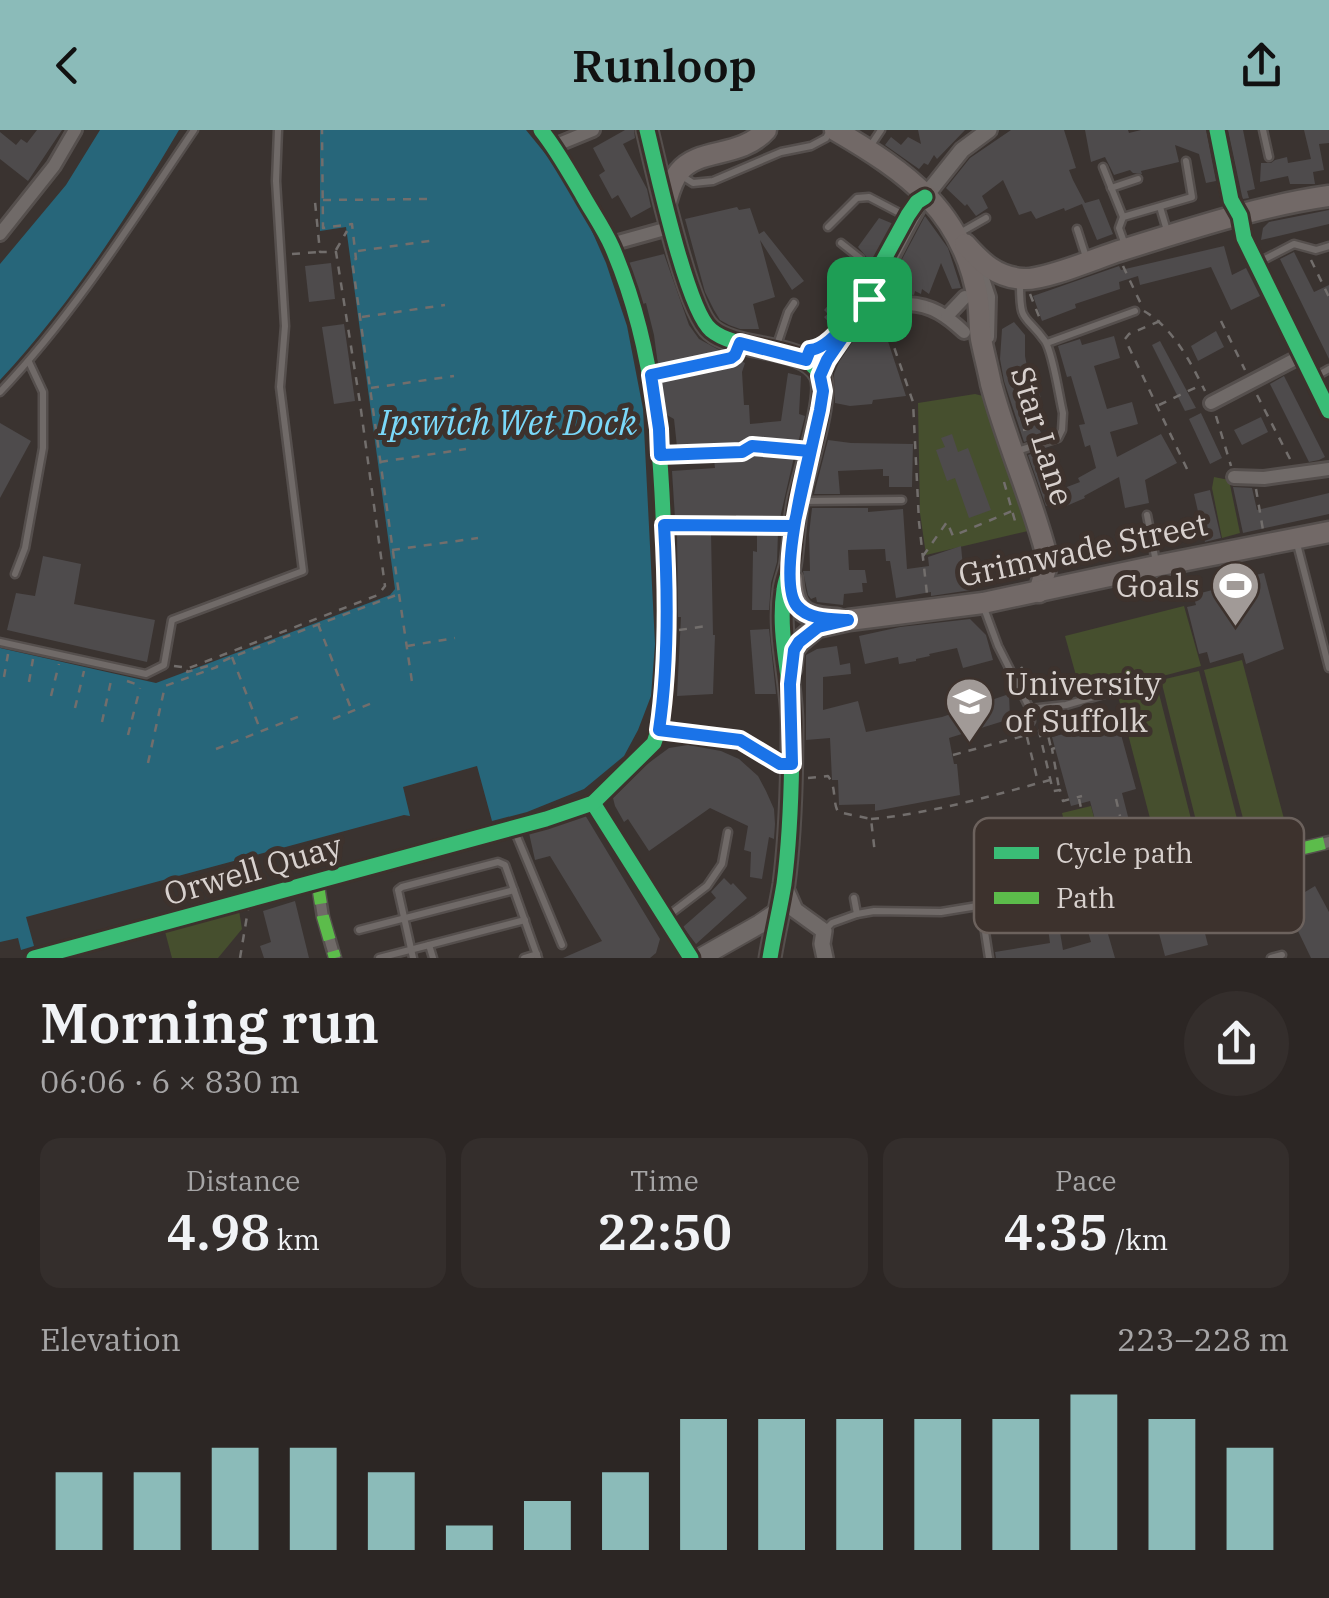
<!DOCTYPE html>
<html lang="en">
<head>
<meta charset="utf-8">
<style>
  :root { --surface:#2c2624; --page:#342e2c; --text:#f1f3f6; --muted:#a6a5a6; --accent:#8bbbb9 }
  body { margin:0; font-family:"IBM Plex Serif",serif; background:var(--page); color:var(--text); height:100vh; display:flex; flex-direction:column; font-size:38px; white-space:nowrap }
  * { box-sizing:border-box; margin:0 }
  p { font-size:32px; color:var(--muted) }
  .icon { flex:none; width:55px; height:55px; fill:none; stroke:currentColor; stroke-width:2; stroke-linecap:round; stroke-linejoin:round }
  .map { position:relative; height:828px; overflow:hidden }
  .sheet { display:flex; flex-direction:column; background:var(--surface); flex:1 }
  .sheet>* { flex:none }
  .pin { position:absolute; display:grid; place-items:center; width:85px; height:85px; color:#fff; margin:-42px; border-radius:20px; box-shadow:0 5px 15px #0006 }
  .round { display:grid; place-items:center; flex:none; width:105px; height:105px; border-radius:52px; background:var(--page) }
  .overview { display:flex; align-items:center; justify-content:space-between; height:170px; padding:0 40px }
  h1 { font-size:55px; font-weight:600; line-height:75px }
  .metrics { display:grid; grid-template-columns:repeat(3,1fr); gap:15px; height:170px; padding:10px 40px }
  .metrics div { display:grid; align-content:center; border-radius:20px; background:var(--page); text-align:center }
  .metrics b { font-size:50px; font-weight:600 }
  .metrics small { font-size:28px; font-weight:400 }
  .metrics p { font-size:28px }
  .chart { height:280px; padding:20px 40px }
  .chart p { display:flex; justify-content:space-between }
  .chart svg { width:100%; height:180px; margin-top:10px; stroke:var(--accent); stroke-width:6 }
  header { display:flex; justify-content:space-between; align-items:center; height:130px; padding:0 40px; background:var(--accent); color:#111; font-size:45px; font-weight:600 }
  .map>svg:first-child { display:block }
  .green { fill:#464f2e }
  .water { fill:#27667a }
  .building { fill:#4e4b4c }
  .lines { fill:none; stroke-linecap:round; stroke-linejoin:round }
  .service-casing { stroke:#554f4d; stroke-width:11 }
  .pedestrian-casing { stroke:#554f4d; stroke-width:15 }
  .minor-casing { stroke:#554f4d; stroke-width:18 }
  .tertiary-casing { stroke:#554f4d; stroke-width:20 }
  .secondary-casing { stroke:#554f4d; stroke-width:22 }
  .primary-casing { stroke:#554f4d; stroke-width:25 }
  .path { stroke:#726e6c; stroke-width:2.5; stroke-dasharray:8 8; stroke-linecap:butt }
  .service { stroke:#706a68; stroke-width:6 }
  .pedestrian { stroke:#706a68; stroke-width:10 }
  .minor { stroke:#706a68; stroke-width:12 }
  .tertiary { stroke:#706a68; stroke-width:15 }
  .secondary { stroke:#706a68; stroke-width:18 }
  .primary { stroke:#726967; stroke-width:20 }
  .quiet { stroke:#5cbc4b; stroke-width:12; stroke-dasharray:25 12; stroke-linecap:butt }
  .cycleway-casing { stroke:#3d322d; stroke-width:21 }
  .cycleway { stroke:#3abd76; stroke-width:15 }
  .route-casing { stroke:#fff; stroke-width:20 }
  .route { stroke:#1a73e8; stroke-width:12 }
  .labels { text-anchor:middle; stroke-width:10; stroke-linejoin:round; paint-order:stroke }
  .street-label { font-size:32px; fill:#d8d1ce; stroke:#3d322d }
  .poi-label { font-size:32px; fill:#d8d1ce; stroke:#3d322d; text-anchor:end }
  .water-label { font-size:35px; font-style:italic; fill:#7ad8f9; stroke:#3d322d }
  .key { fill:#3d322d; stroke:#6c625d; stroke-width:2.5 }
  .key-label { font-size:28px; fill:#d8d1ce }
</style>
</head>
<body>
<header><svg class="icon" aria-label="back" viewBox="0 0 24 24"><path d="M15 5l-7 7 7 7"/></svg>Runloop<svg class="icon" aria-label="share" viewBox="0 0 24 24"><path d="M12 15V3M7 8l5-5 5 5M5 13v7h14v-7"/></svg></header>
<div class="map">
<svg width="1329" height="828" viewBox="0 0 1329 828">
  <rect width="100%" height="100%" fill="#3a3330"/>
  <g class="green">
    <polygon points="975,264 983,266 1028,401 926,425 920,383 918,273"/>
    <polygon points="1214,347 1229,350 1240,403 1222,408 1212,358"/>
    <polygon points="1184,476 1201,536 1082,567 1065,506"/>
    <polygon points="1242,530 1288,704 1250,715 1204,540"/>
    <polygon points="1199,541 1244,716 1205,727 1161,550"/>
    <polygon points="1156,552 1201,728 1163,738 1117,562"/>
    <polygon points="1091,676 1113,758 1084,770 1062,683"/>
    <polygon points="238,774 242,799 218,828 172,828 163,794"/>
  </g>
  <g class="water">
    <path d="M100,0h79c-52,88 -109,175 -179,250v-116l66,-79z"/>
    <polygon points="320,0 526,0 548,27 584,83 606,133 627,196 643,279 655,514 651,566 638,600 624,626 584,659 527,682 492,691 477,636 403,657 410,686 404,685 26,787 34,816 21,820 18,808 0,812 0,518 156,553 390,465 395,459 346,97 320,101"/>
  </g>
  <g class="building">
    <polygon points="37,0 62,0 28,51 0,29 0,2 16,15 21,9 27,13"/>
    <polygon points="625,0 634,0 635,8 623,14 647,59 651,77 631,88 618,65 612,69 599,45 605,41 593,18"/>
    <polygon points="918,0 965,0 937,29 934,25 928,35 924,33 919,39 885,15 891,7 901,15 908,7 921,14"/>
    <polygon points="1011,0 1064,0 1076,38 1069,40 1073,50 1085,73 1099,69 1113,104 1097,110 1082,74 1065,81 1064,78 1036,89 1031,81 1019,85 1003,50 982,66 988,78 976,86 967,74 965,76 946,58 970,28"/>
    <polygon points="1085,0 1128,0 1129,3 1141,0 1206,0 1216,51 1206,53 1199,24 1175,15 1179,32 1141,41 1142,44 1133,43 1130,40 1114,45 1105,27 1091,32"/>
    <polygon points="1228,0 1243,0 1255,59 1247,61 1249,68 1243,69 1242,66"/>
    <polygon points="1304,0 1329,0 1329,13 1319,14 1324,40 1313,42 1315,54 1290,54 1288,46 1260,52 1261,33 1271,33 1275,30 1287,27 1288,33 1311,29"/>
    <polygon points="737,77 739,80 750,78 759,104 764,101 804,151 792,160 760,110 775,167 753,174 759,199 740,199 729,195 720,190 714,180 705,162 685,89"/>
    <polygon points="1329,80 1329,94 1261,110 1263,98 1269,92"/>
    <polygon points="925,86 948,118 961,158 952,159 941,133 929,164 922,159 921,164 915,161 914,165 908,164 897,159 899,156 891,150"/>
    <polygon points="879,88 896,95 875,137 858,117"/>
    <polygon points="1224,116 1232,145 1246,138 1260,166 1231,180 1211,137 1140,155 1138,146 1119,152 1120,159 1075,174 1076,178 1042,191 1033,166 1119,136 1121,140"/>
    <polygon points="1294,122 1314,162 1329,155 1329,229 1280,129"/>
    <polygon points="664,124 689,195 699,209 721,221 658,235 654,205 646,173 643,174 628,133"/>
    <polygon points="840,132 867,152 846,185 833,197 824,187 828,184 824,180 836,167 830,163 835,155 827,147"/>
    <polygon points="331,133 335,169 309,172 305,136"/>
    <polygon points="881,190 906,266 873,270 872,274 850,276 835,273 834,244 839,232 862,198"/>
    <polygon points="1014,192 1025,205 1025,226 1032,263 1039,261 1042,273 1038,274 1040,281 1034,283 1042,306 1024,312 1004,251 1000,229 1002,199"/>
    <polygon points="344,194 355,271 334,274 322,197"/>
    <polygon points="1216,201 1224,217 1198,231 1191,216"/>
    <polygon points="1114,206 1120,228 1094,236 1107,279 1132,272 1138,294 1110,302 1117,327 1161,304 1177,333 1145,350 1149,373 1125,378 1119,347 1084,366 1085,368 1064,377 1060,371 1046,376 1028,325 1046,319 1059,360 1080,352 1078,348 1096,338 1090,315 1085,317 1079,295 1085,294 1071,246 1067,247 1058,216 1080,209 1082,215"/>
    <polygon points="1160,211 1196,278 1185,281 1152,215"/>
    <polygon points="741,231 745,233 742,242 744,275 749,275 750,294 781,291 788,243 801,246 799,284 805,286 798,313 752,310 740,315 713,316 713,313 677,317 674,289 665,284 661,252 733,237"/>
    <polygon points="1284,246 1325,327 1319,330 1309,332 1270,254"/>
    <polygon points="1201,283 1222,328 1210,334 1189,289"/>
    <polygon points="1261,287 1268,302 1242,315 1234,300"/>
    <polygon points="0,293 31,311 0,368"/>
    <polygon points="952,304 958,322 968,318 991,380 969,388 955,348 947,351 936,320 945,317 941,308"/>
    <polygon points="828,310 851,313 913,314 912,357 889,357 889,346 883,346 883,339 838,341 840,364 814,364"/>
    <polygon points="753,324 794,327 780,388 736,388 736,385 711,386 711,388 675,388 672,341 715,338 714,330 742,329"/>
    <polygon points="1233,357 1252,358 1257,380 1329,363 1329,384 1243,403"/>
    <polygon points="1210,360 1221,408 1205,412 1194,364"/>
    <polygon points="812,378 868,378 868,382 903,379 907,439 929,436 928,427 961,416 963,437 967,437 971,460 931,466 931,462 896,468 890,431 886,431 885,419 848,420 849,440 865,440 867,453 862,453 863,462 844,464 843,475 817,472 816,467 811,469 808,465 803,441 810,441 809,404"/>
    <polygon points="677,402 711,402 713,505 715,505 713,564 677,566 681,487 678,487"/>
    <polygon points="757,402 778,402 777,432 771,453 769,480 752,480 753,421 757,422"/>
    <polygon points="43,426 81,434 74,474 155,490 147,532 7,500 16,463 35,466"/>
    <polygon points="1264,443 1284,519 1246,534 1243,523 1210,533 1207,522 1199,524 1187,477 1196,475 1193,465 1228,456 1227,452"/>
    <polygon points="970,489 986,505 993,530 963,538 957,518 929,524 930,526 916,529 916,531 899,534 898,527 865,534 859,506 900,497"/>
    <polygon points="769,499 776,564 755,564 750,500"/>
    <polygon points="837,516 840,535 850,533 851,544 823,547 823,580 858,571 866,602 942,587 1009,564 1010,589 949,608 954,634 957,634 960,665 875,681 875,674 839,675 838,650 832,650 830,608 806,610 806,525 817,519"/>
    <polygon points="1117,590 1136,659 1122,663 1147,761 1158,762 1192,753 1208,815 1165,826 1156,792 1108,804 1115,828 996,828 995,822 1050,813 1048,798 1059,796 1063,820 1091,812 1082,780 1116,770 1090,671 1071,676 1052,607"/>
    <polygon points="688,615 721,621 739,629 758,646 766,661 774,679 775,694 774,709 769,707 762,749 750,747 751,722 744,720 748,696 710,678 649,721 628,689 624,692 615,676 613,668 646,635 669,618"/>
    <polygon points="585,685 660,809 656,823 650,828 563,828 602,811 550,726 535,730 529,703"/>
    <polygon points="724,748 731,755 733,753 747,768 696,814 683,797 716,768 711,762"/>
    <polygon points="1315,756 1329,782 1329,828 1311,828 1285,774"/>
    <polygon points="295,771 309,828 264,828 260,816 271,812 263,781"/>
  </g>
  <g class="lines">
    <defs>
      <g id="service">
        <polyline points="1263,0 1269,27"/>
        <polyline points="869,18 881,0"/>
        <polyline points="1103,37 1123,87"/>
        <polyline points="682,46 693,53 713,51 781,22 811,16 826,8 830,1"/>
        <polyline points="1111,58 1138,49"/>
        <polyline points="1160,77 1168,104"/>
        <polyline points="828,97 857,68 869,67 911,89"/>
        <polyline points="1077,99 1086,127"/>
        <polyline points="958,104 986,88"/>
        <polyline points="841,113 860,128"/>
        <polyline points="1125,115 1119,98 1123,87 1192,67 1186,31"/>
        <polyline points="1257,133 1294,114 1316,120 1329,116"/>
        <polyline points="1047,213 1135,181"/>
        <polyline points="777,215 788,182 794,173"/>
        <polyline points="1313,248 1329,239"/>
        <path d="M0,262c75,-79 133,-172 194,-262"/>
        <path d="M1014,322l44,-14 4,-8 1,-17c-4,-17 -10,-60 -18,-72 -20,-28 -25,-16 -25,-56"/>
        <polyline points="662,325 742,322 752,317 808,321"/>
        <polyline points="803,371 902,370"/>
        <polyline points="1147,385 1156,432"/>
        <polyline points="665,395 793,395"/>
        <polyline points="1296,410 1329,538"/>
        <polyline points="15,444 25,418 43,318 43,262 29,232"/>
        <polyline points="984,478 998,516 1030,579 1031,591 1028,596"/>
        <polyline points="0,512 146,544 164,535 172,490 303,441 280,257 285,196 276,51 278,0"/>
        <polyline points="1030,579 1066,575 1111,562"/>
        <polyline points="513,697 562,815"/>
        <polyline points="1063,762 1069,784"/>
        <polyline points="854,768 857,784"/>
        <polyline points="981,776 989,828"/>
        <polyline points="665,788 707,756 722,734 728,702"/>
        <polyline points="359,800 514,760"/>
        <polyline points="825,800 832,793 857,784 874,781 941,782 1063,762 1063,750"/>
        <polyline points="429,815 525,790"/>
        <polyline points="379,828 429,815 433,828"/>
        <polyline points="413,828 398,760 402,757 498,732 505,735 538,828"/>
        <polyline points="524,828 537,824"/>
        <polyline points="1271,828 1282,825"/>
      </g>
      <g id="pedestrian">
        <polyline points="541,0 554,16"/>
        <polyline points="651,245 731,228 735,225 739,213"/>
        <polyline points="317,749 323,787 335,828"/>
        <polyline points="1156,753 1329,712"/>
        <polyline points="34,828 546,689 593,673"/>
      </g>
      <g id="minor">
        <path d="M593,0l-39,16c19,33 42,65 57,100 48,106 51,223 55,337 1,50 5,113 -12,160l-61,60 98,155"/>
        <polyline points="1240,86 1244,108 1329,281"/>
        <polyline points="0,104 54,36 75,0"/>
        <polyline points="611,114 672,97"/>
        <polyline points="978,134 989,167 988,207"/>
        <path d="M869,169c16,8 22,5 39,5 24,1 39,12 56,28"/>
        <polyline points="947,186 965,167"/>
        <path d="M821,246c11,-28 29,-46 45,-72 23,-36 38,-75 61,-110"/>
        <polyline points="1211,273 1301,226"/>
        <polyline points="1234,347 1264,348 1329,339"/>
      </g>
      <g id="tertiary">
        <polyline points="1217,0 1231,70 1240,86"/>
        <polyline points="927,64 962,20 989,0"/>
        <polyline points="784,755 795,780 824,801 822,814 825,828"/>
      </g>
      <polyline id="secondary" points="700,828 760,794 779,781"/>
      <g id="primary">
        <path d="M647,0c9,36 40,181 64,200 27,23 93,13 109,45 10,21 -17,100 -22,126 -4,20 -4,40 -7,60 -1,10 -6,19 -7,29 -7,46 8,89 8,135 0,53 -1,106 -8,159 -4,25 -10,49 -14,74"/>
        <path d="M835,0c72,42 129,82 143,170 2,13 1,26 3,39 3,15 7,30 10,45 15,57 40,112 55,169l1,12 -8,27"/>
        <path d="M666,72c3,-10 6,-22 13,-30 20,-25 61,-13 87,-42"/>
        <path d="M965,114c17,19 31,33 58,35 20,2 74,-21 96,-28 68,-21 139,-45 210,-55"/>
        <path d="M792,449c2,34 13,38 45,40"/>
        <polyline points="791,538 793,520 799,512 817,497 849,490 983,473 1156,436 1329,402"/>
      </g>
    </defs>
    <use href="#service" class="service-casing"/>
    <use href="#pedestrian" class="pedestrian-casing"/>
    <use href="#minor" class="minor-casing"/>
    <use href="#tertiary" class="tertiary-casing"/>
    <use href="#secondary" class="secondary-casing"/>
    <use href="#primary" class="primary-casing"/>
    <g class="path">
      <polyline points="323,70 430,69"/>
      <polyline points="336,120 347,101"/>
      <polyline points="358,121 436,110"/>
      <polyline points="292,124 319,122"/>
      <polyline points="1311,130 1329,167"/>
      <polyline points="1123,136 1141,174"/>
      <polyline points="1030,164 1040,189"/>
      <path d="M1144,181c29,17 46,50 61,80"/>
      <polyline points="362,187 445,175"/>
      <polyline points="884,188 913,272 919,392 927,464"/>
      <polyline points="1160,191 1129,204 1125,209 1188,341"/>
      <polyline points="1221,191 1245,240"/>
      <polyline points="371,258 454,246"/>
      <polyline points="1257,265 1290,329"/>
      <polyline points="1159,275 1201,255"/>
      <polyline points="1216,286 1231,336"/>
      <polyline points="1023,300 1036,297"/>
      <polyline points="380,332 466,319"/>
      <polyline points="1004,352 1015,391 1017,391"/>
      <polyline points="1256,359 1263,400"/>
      <polyline points="392,420 478,408"/>
      <polyline points="923,426 947,392 953,406 1012,381"/>
      <polyline points="399,464 412,552"/>
      <polyline points="318,494 352,581"/>
      <polyline points="679,500 707,496"/>
      <polyline points="407,516 455,508"/>
      <polyline points="232,527 260,599"/>
      <polyline points="174,536 189,538 378,465 385,456 360,273 336,122 320,122 315,72"/>
      <polyline points="1021,537 1035,558 1043,566"/>
      <polyline points="188,540 187,542 215,534"/>
      <polyline points="4,547 8,524"/>
      <polyline points="127,551 141,556"/>
      <polyline points="29,552 33,529"/>
      <polyline points="51,566 59,534"/>
      <polyline points="75,578 84,541"/>
      <polyline points="1050,588 1042,594 1039,601 1053,661 1060,660 1063,671 1082,666"/>
      <polyline points="333,589 372,573"/>
      <polyline points="102,592 112,546"/>
      <polyline points="1045,592 1051,618"/>
      <polyline points="128,605 140,558"/>
      <polyline points="1027,607 1038,652"/>
      <polyline points="1055,618 1052,619 1059,658"/>
      <polyline points="216,619 305,584"/>
      <polyline points="953,625 1023,606"/>
      <polyline points="148,633 165,556 217,537 217,534 232,527 399,464 352,130 356,129 352,94 323,98 322,0"/>
      <path d="M808,648l20,-2c9,12 4,24 10,36l33,7 4,35"/>
      <polyline points="1079,669 1081,678"/>
      <polyline points="1116,669 1120,686"/>
      <path d="M871,689c62,-6 120,-23 179,-39"/>
      <polyline points="1118,725 1130,732 1133,742"/>
      <polyline points="1074,746 1077,738 1091,731 1096,731 1146,749"/>
      <polyline points="240,828 248,780"/>
    </g>
    <use href="#service" class="service"/>
    <use href="#pedestrian" class="pedestrian"/>
    <use href="#minor" class="minor"/>
    <use href="#tertiary" class="tertiary"/>
    <use href="#secondary" class="secondary"/>
    <use href="#primary" class="primary"/>
    <g class="quiet">
      <polyline points="651,245 731,228 735,225 739,213"/>
      <polyline points="317,749 323,787 335,828"/>
      <polyline points="1156,753 1329,712"/>
    </g>
    <defs>
      <g id="cycleway">
        <path d="M647,0c9,36 40,181 64,200 27,23 93,13 109,45 10,21 -17,100 -22,126 -4,20 -4,40 -7,60 -1,10 -6,19 -7,29 -7,46 8,89 8,135 0,53 -1,106 -8,159 -4,25 -10,49 -14,74"/>
        <polyline points="1217,0 1231,70 1240,86 1244,108 1329,281"/>
        <polyline points="806,230 810,220 817,220 823,216 860,173 908,85 917,72 925,67"/>
        <polyline points="659,601 739,610 780,633 791,634"/>
        <polyline points="593,673 691,828"/>
        <path d="M34,828l512,-139 47,-16 61,-60c17,-47 13,-116 11,-167 -3,-114 -7,-222 -53,-329 -8,-18 -20,-35 -30,-53 -13,-22 -25,-44 -41,-64"/>
      </g>
    </defs>
    <use href="#cycleway" class="cycleway-casing"/>
    <use href="#cycleway" class="cycleway"/>
  </g>
  <g class="lines">
    <defs>
      <path id="route" d="M869,169l-42,61 -7,16 3,15 -3,19 -26,116 -130,-1c4,68 5,138 -5,205l81,10 40,24h12l-2,-80 4,-34 5,-8 19,-15 30,-7c-17,-1 -39,0 -51,-14 -19,-23 6,-126 13,-155l-58,-5 -10,6 -82,3 -1,-26 -8,-54 80,-17 4,-3 5,-12 66,17 4,-10c26,-2 58,-58 70,-80l3,2 -14,27"/>
    </defs>
    <use href="#route" class="route-casing"/>
    <use href="#route" class="route"/>
  </g>
  <defs>
    <symbol id="stadium-pin" viewBox="-11 -11 22 30"><path d="M0 17L-7.5 6A9.5 9.5 0 1 1 7.5 6Z" fill="#a19a97" stroke="#3d322d"/><path d="M0-5a6.5 5 0 1 0 0 10a6.5 5 0 1 0 0-10ZM-3.5-1.8h7v3.6h-7Z" fill="#fff"/></symbol>
    <symbol id="university-pin" viewBox="-11 -11 22 30"><path d="M0 17L-7.5 6A9.5 9.5 0 1 1 7.5 6Z" fill="#a19a97" stroke="#3d322d"/><path d="M0-5L7-2L0 1L-7-2ZM-4 1L0 2.5L4 1V4Q0 6-4 4Z" fill="#fff"/></symbol>
  </defs>
  <g fill-rule="evenodd">
    <use href="#stadium-pin" x="1208" y="428" width="55" height="75"/>
    <use href="#university-pin" x="942" y="544" width="55" height="75"/>
  </g>
  <g class="labels">
    <g class="street-label">
      <text transform="translate(1042 306) rotate(73)" y="11">Star Lane</text>
      <text transform="translate(1083 420) rotate(-12)" y="11">Grimwade Street</text>
      <text transform="translate(253 740) rotate(-16)" y="11">Orwell Quay</text>
    </g>
    <g class="poi-label">
      <text x="1200" y="467">Goals</text>
      <text x="1005" y="565" text-anchor="start">University<tspan x="1005" dy="37">of Suffolk</tspan></text>
    </g>
    <g class="water-label">
      <text x="508" y="305">Ipswich Wet Dock</text>
    </g>
  </g>
  <rect x="974" y="688" width="330" height="115" rx="15" class="key"/>
  <rect x="994" y="717" width="45" height="12" fill="#3abd76"/>
  <rect x="994" y="762" width="45" height="12" fill="#5cbc4b"/>
  <g class="key-label">
    <text x="1056" y="733">Cycle path</text>
    <text x="1056" y="778">Path</text>
  </g>
</svg>
<div class="pin" style="left:869px;top:169px;background:#1e9e55"><svg class="icon" aria-label="arrive" viewBox="0 0 24 24"><path d="M6 21V4h12l-3 4 3 4H6"/></svg></div>
</div>
<section class="sheet">
<div class="overview"><div><h1>Morning run</h1><p>06:06 · 6 × 830 m</p></div><a class="round"><svg class="icon" aria-label="share" viewBox="0 0 24 24"><path d="M12 15V3M7 8l5-5 5 5M5 13v7h14v-7"/></svg></a></div>
<div class="metrics">
<div><p>Distance</p><b>4.98<small> km</small></b></div>
<div><p>Time</p><b>22:50</b></div>
<div><p>Pace</p><b>4:35<small> /km</small></b></div>
</div>
<div class="chart"><p><span>Elevation</span>223–228 m</p>
<svg viewBox="0 0 160 44" preserveAspectRatio="none"><path d="M5 44V25M15 44V25M25 44V19M35 44V19M45 44V25M55 44V38M65 44V32M75 44V25M85 44V12M95 44V12M105 44V12M115 44V12M125 44V12M135 44V6M145 44V12M155 44V19"/></svg>
</div>
</section>
</body>
</html>
